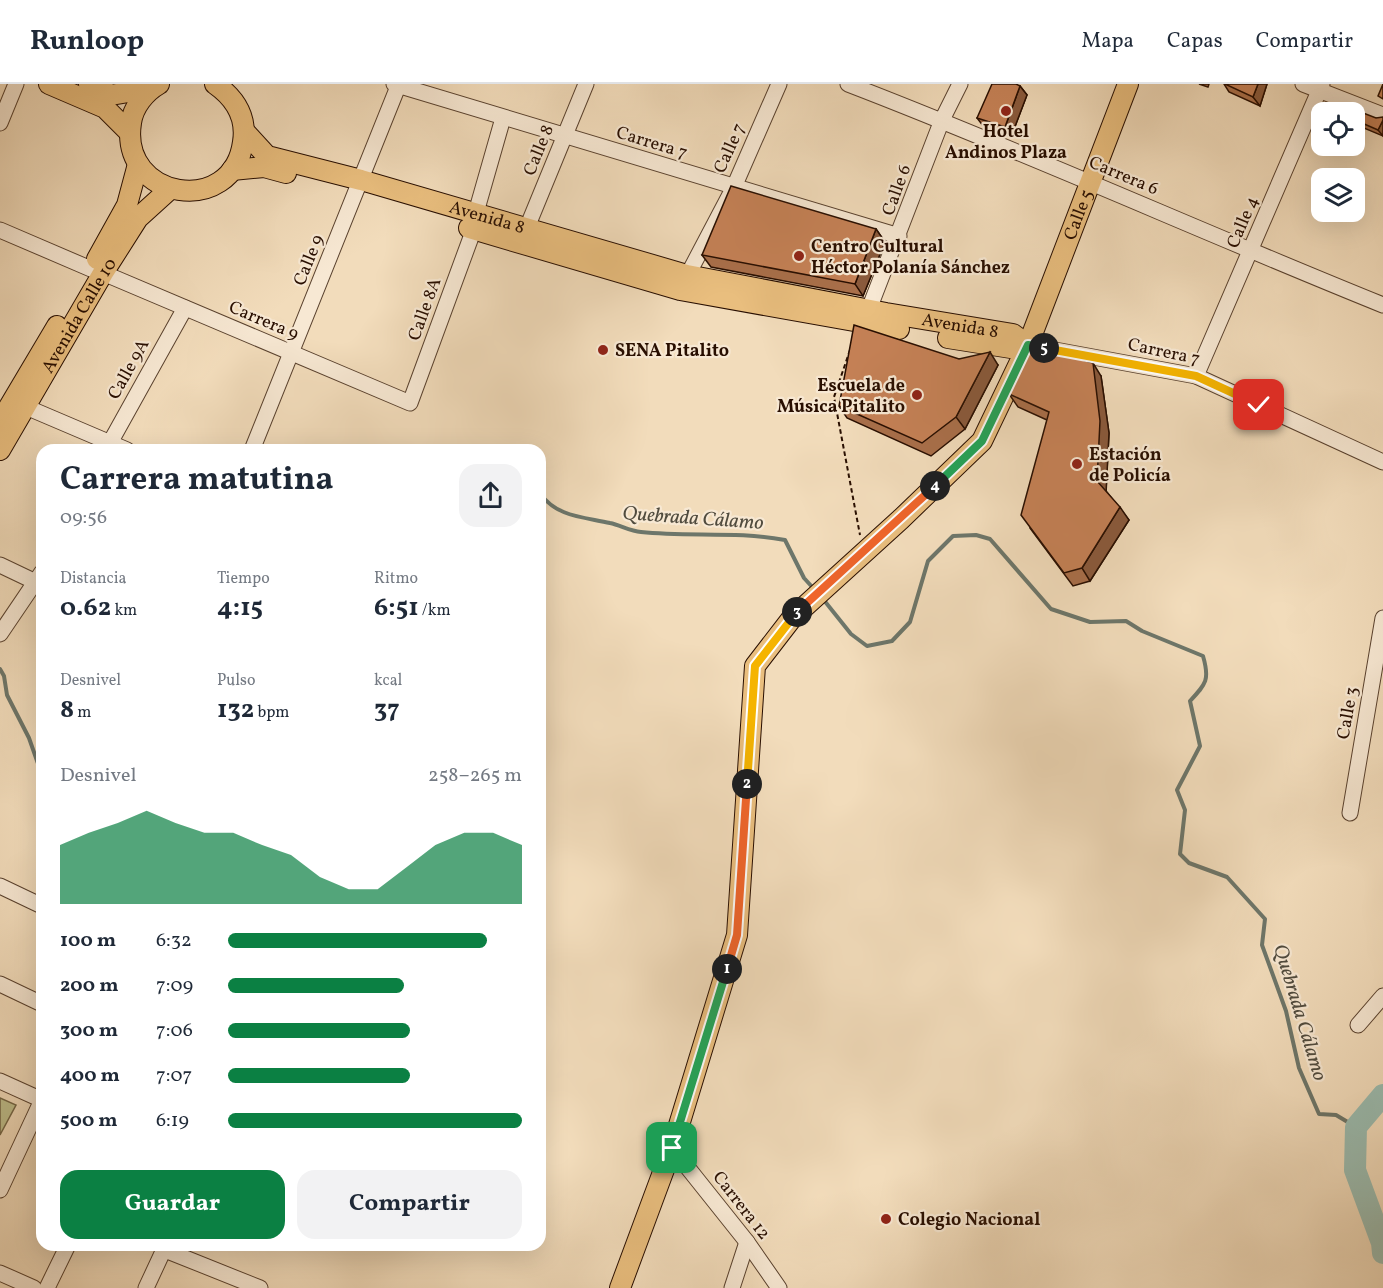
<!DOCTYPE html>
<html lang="es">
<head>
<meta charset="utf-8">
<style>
  :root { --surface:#fff; --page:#f2f2f3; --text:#1f2937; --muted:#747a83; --line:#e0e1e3; --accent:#0b8043 }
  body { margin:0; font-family:Vollkorn,serif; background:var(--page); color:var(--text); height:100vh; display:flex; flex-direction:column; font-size:22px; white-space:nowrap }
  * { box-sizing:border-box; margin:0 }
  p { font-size:20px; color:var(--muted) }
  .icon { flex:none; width:33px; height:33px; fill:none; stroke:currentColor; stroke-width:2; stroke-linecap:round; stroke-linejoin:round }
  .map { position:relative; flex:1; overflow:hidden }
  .sheet { position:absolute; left:36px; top:360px; width:510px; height:807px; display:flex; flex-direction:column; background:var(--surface); border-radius:18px; box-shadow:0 6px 24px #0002 }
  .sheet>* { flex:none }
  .fabs { position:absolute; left:1311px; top:18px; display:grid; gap:12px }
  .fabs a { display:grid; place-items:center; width:54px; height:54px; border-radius:12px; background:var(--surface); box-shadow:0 6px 24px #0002; font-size:30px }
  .pin { position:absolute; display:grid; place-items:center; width:51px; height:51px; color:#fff; margin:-26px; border-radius:12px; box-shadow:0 3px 9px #0006 }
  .km { position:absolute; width:30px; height:30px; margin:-15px; border-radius:50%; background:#222; color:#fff; font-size:16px; line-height:30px; text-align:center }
  .round { display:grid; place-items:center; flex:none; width:63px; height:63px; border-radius:18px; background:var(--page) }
  .overview { display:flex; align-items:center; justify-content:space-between; height:102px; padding:0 24px }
  h1 { font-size:33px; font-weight:700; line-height:45px }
  .stats { display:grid; grid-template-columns:repeat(3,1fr); gap:9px; height:102px; padding:6px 24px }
  .stats div { display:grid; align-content:center }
  .stats b { font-size:26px; font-weight:700 }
  .stats small { font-size:16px; font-weight:400 }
  .stats p { font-size:16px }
  .chart { height:168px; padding:12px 24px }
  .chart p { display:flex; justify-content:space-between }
  .chart svg { width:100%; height:108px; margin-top:6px; fill:var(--accent); opacity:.7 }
  .action { display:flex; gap:12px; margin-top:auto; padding:12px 24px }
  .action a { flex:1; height:69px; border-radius:18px; background:var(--accent); color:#fff; font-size:24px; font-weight:700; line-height:69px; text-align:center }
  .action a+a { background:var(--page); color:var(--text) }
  ul { padding:0 24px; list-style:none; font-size:20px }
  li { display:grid; grid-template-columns:96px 72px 1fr; align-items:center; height:45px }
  li i { height:15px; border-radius:8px; background:var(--accent) }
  header { display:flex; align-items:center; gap:36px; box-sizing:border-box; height:84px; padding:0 30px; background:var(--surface); border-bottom:2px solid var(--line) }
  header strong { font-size:28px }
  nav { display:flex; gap:33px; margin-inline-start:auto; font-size:21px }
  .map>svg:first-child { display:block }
  .green { fill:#bebf8d; stroke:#736646; stroke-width:1.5 }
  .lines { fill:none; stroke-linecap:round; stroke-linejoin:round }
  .stream { stroke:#6d766a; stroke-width:4 }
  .river { stroke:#9bbcb0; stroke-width:22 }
  .minor-casing { stroke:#5a422f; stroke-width:17 }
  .major-casing { stroke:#280e00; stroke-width:22 }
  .path { stroke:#280e00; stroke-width:2; stroke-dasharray:4.5 3; stroke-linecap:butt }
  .minor { stroke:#f7e8d3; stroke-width:15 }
  .major { stroke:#e9be7e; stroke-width:20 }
  .wall { fill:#a96f4a; stroke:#280e00; stroke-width:1.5 }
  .shaded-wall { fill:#8a5a3c; stroke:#280e00; stroke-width:1.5 }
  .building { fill:#c58156; stroke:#280e00; stroke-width:1.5 }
  .split-1-casing { stroke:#fff; stroke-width:12 }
  .split-2-casing { stroke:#fff; stroke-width:12 }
  .split-3-casing { stroke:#fff; stroke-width:12 }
  .split-4-casing { stroke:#fff; stroke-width:12 }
  .split-5-casing { stroke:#fff; stroke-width:12 }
  .split-6-casing { stroke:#fff; stroke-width:12 }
  .split-1 { stroke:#22a559; stroke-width:8 }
  .split-2 { stroke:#f0652b; stroke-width:8 }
  .split-3 { stroke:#f5b400; stroke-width:8 }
  .split-4 { stroke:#f0652b; stroke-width:8 }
  .split-5 { stroke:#22a559; stroke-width:8 }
  .split-6 { stroke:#f5b400; stroke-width:8 }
  .poi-dot { fill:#8f2418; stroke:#f7e8d3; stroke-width:2 }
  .labels { text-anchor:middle; stroke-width:4.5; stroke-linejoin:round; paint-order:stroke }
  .poi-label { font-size:18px; font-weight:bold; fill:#280e00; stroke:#f7e8d3; text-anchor:start }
  .street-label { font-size:18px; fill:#280e00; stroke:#f7e8d3 }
  .water-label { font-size:20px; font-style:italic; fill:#504b3e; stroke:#f7e8d3 }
</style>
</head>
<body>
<header>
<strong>Runloop</strong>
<nav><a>Mapa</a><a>Capas</a><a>Compartir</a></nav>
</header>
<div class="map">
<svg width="1383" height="1204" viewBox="0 0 1383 1204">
  <rect width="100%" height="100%" fill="#f2dcbb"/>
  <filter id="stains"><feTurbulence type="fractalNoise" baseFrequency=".00333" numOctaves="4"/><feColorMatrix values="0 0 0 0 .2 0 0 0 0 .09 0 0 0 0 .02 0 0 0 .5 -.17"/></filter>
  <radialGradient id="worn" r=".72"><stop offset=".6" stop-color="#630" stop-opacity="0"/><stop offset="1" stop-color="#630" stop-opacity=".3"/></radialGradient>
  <polygon class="green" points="0,1014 16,1021 0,1051"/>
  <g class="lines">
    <g class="stream">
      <path d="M540,409c16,24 44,24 70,30 10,2 20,8 31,9 48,5 96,-1 144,8l19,38 10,11"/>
      <path d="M823,515l28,35 16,12 25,-5 18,-19 18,-61 25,-25 23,-1 14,4 61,70 39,13 36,-1 16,10 61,25c7,24 3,28 -13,45l10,45 -23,44 8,20 -5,44 9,9 38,14 38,42 -3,26 24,66 13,57 20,46 17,1 20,12"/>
      <polyline points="0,585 4,592 7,611 29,654 42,691"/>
    </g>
    <polyline class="river" points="1383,1011 1356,1043 1355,1086 1382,1159 1383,1169"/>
    <defs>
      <g id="minor">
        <polyline points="394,0 899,152"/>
        <path d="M848,0c180,69 356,149 535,221"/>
        <polyline points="1303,0 1383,31"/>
        <polyline points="0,39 16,0"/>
        <polyline points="475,132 503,34"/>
        <polyline points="0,146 91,185"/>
        <polyline points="526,146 586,0"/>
        <polyline points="103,189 410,319 474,145"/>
        <polyline points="683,200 734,103 779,0"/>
        <polyline points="866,233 942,36 960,0"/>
        <polyline points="1028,261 1196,292 1383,378"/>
        <polyline points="1196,292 1322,0"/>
        <polyline points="26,323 127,366"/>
        <polyline points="106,366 185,224"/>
        <polyline points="252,366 399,0"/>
        <polyline points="0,481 42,501"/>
        <polyline points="0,550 42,488"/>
        <polyline points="1350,729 1383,534"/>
        <polyline points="0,802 42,822"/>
        <polyline points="0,900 42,920"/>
        <polyline points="1358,941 1383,912"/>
        <polyline points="0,997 42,1016"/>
        <polyline points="672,1064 747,1158 779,1204"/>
        <polyline points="0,1106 42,1016"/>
        <polyline points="165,1166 260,1204"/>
        <polyline points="0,1189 34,1204"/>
        <polyline points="47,1204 68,1161"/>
        <polyline points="146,1204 166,1161"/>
        <polyline points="732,1204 747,1158"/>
      </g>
      <g id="major">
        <polyline points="49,0 105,24 130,49"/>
        <polyline points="89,0 111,11 152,4"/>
        <path d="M159,0c-14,8 -26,23 -28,39 -12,77 102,95 112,19 4,-25 -8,-44 -28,-58"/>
        <path id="s1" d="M245,48l22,24 94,24 326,95 199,38 127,21 15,11"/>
        <polyline points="232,86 264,83 286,89"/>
        <polyline points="469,144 680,206 899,245"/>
        <polyline points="97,175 127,121 138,80"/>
        <polyline points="948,254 1011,264 1028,261"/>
        <polyline points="0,338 57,242"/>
        <path id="s2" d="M0,366l103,-177 35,-55 32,-29"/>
        <path id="s3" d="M620,1204l52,-140 65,-213 18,-269 37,-48 109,-99 81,-78 46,-96 100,-261"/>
      </g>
    </defs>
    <use href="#minor" class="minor-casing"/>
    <use href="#major" class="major-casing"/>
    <polyline class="path" points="850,266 834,313 860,451"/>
    <use href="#minor" class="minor"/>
    <use href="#major" class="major"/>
  </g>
  <g class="wall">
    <polygon points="1199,0 1209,0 1208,3"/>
    <polygon points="1224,0 1267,0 1260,22 1229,8"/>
    <polygon points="1020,2 1027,11 1011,53 984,43 977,34"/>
    <polygon points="1376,34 1383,52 1359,42 1355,36"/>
    <polygon points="876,145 885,158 863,212 711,183 702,171"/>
    <polygon points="959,275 998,281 965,345 931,372 847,334 839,322"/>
    <polygon points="1101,292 1109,349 1106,407 1129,436 1090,497 1073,502 1030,444 1047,336 1018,323 1009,310"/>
  </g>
  <g class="shaded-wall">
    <polygon points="1258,0 1267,0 1260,22 1253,13"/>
    <polygon points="1020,2 1027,11 1011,53 1005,43"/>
    <polygon points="1383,36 1383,52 1378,46"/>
    <polygon points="876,145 885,158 863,212 855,200"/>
    <polygon points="990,268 998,281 965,345 956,333"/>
    <polygon points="1093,279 1101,292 1109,349 1106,410 1097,397"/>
    <polygon points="1120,423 1129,436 1090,497 1082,484"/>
  </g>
  <g class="building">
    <polygon points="992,0 1016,0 1020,2 1005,43 977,34"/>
    <polygon points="1225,0 1258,0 1253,13"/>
    <polygon points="1383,0 1383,15 1378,12"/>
    <polygon points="1358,27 1376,34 1383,33 1383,36 1378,46 1355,36"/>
    <polygon points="731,102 876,145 855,200 702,171"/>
    <polygon points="854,241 959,275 990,268 956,333 922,359 839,322"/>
    <polygon points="1030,261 1093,279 1100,337 1097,397 1120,423 1082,484 1064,489 1021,431 1049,328 1009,310"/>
  </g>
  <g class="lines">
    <defs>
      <polyline id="split-1" points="672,1064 727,885"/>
      <polyline id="split-2" points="727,885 737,851 747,700"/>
      <polyline id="split-3" points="747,700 755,582 797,528"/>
      <polyline id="split-4" points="797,528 935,402"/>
      <polyline id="split-5" points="935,402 982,357 1028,261 1044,264"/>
      <polyline id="split-6" points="1044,264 1196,292 1259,321"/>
    </defs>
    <use href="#split-1" class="split-1-casing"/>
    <use href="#split-2" class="split-2-casing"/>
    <use href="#split-3" class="split-3-casing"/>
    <use href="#split-4" class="split-4-casing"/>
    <use href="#split-5" class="split-5-casing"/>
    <use href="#split-6" class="split-6-casing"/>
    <use href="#split-1" class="split-1"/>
    <use href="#split-2" class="split-2"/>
    <use href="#split-3" class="split-3"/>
    <use href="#split-4" class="split-4"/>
    <use href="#split-5" class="split-5"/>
    <use href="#split-6" class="split-6"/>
  </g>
  <g class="poi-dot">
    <circle cx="1006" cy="27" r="6"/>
    <circle cx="799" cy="172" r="6"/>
    <circle cx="603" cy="266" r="6"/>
    <circle cx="917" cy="311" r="6"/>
    <circle cx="1077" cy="380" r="6"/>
    <circle cx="886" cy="1135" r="6"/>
  </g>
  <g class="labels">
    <g class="poi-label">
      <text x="1006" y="53" text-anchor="middle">Hotel<tspan x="1006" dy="21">Andinos Plaza</tspan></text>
      <text x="811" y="168">Centro Cultural<tspan x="811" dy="21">Héctor Polanía Sánchez</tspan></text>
      <text x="615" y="272">SENA Pitalito</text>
      <text x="905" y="307" text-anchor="end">Escuela de<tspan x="905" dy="21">Música Pitalito</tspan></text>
      <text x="1089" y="376">Estación<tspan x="1089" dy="21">de Policía</tspan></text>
      <text x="898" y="1141">Colegio Nacional</text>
    </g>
    <g class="street-label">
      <text transform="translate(652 58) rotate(17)" y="6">Carrera 7</text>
      <text transform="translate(729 64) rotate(-66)" y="6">Calle 7</text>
      <text transform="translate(538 66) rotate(-68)" y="6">Calle 8</text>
      <text transform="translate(1124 91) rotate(23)" y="6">Carrera 6</text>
      <text transform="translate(896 106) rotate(-70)" y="6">Calle 6</text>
      <text dy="6" stroke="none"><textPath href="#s3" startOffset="1208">Calle 5</textPath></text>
      <text dy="6" stroke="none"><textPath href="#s1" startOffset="261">Avenida 8</textPath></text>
      <text transform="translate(1242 138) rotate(-67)" y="6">Calle 4</text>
      <text transform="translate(308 176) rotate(-68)" y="6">Calle 9</text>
      <text transform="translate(424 225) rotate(-70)" y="6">Calle 8A</text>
      <text dy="6" stroke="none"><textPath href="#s2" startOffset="156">Avenida Calle 10</textPath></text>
      <text transform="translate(264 236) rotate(23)" y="6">Carrera 9</text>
      <text dy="6" stroke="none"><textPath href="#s1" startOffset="747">Avenida 8</textPath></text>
      <text transform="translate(1164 267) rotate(12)" y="6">Carrera 7</text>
      <text transform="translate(128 285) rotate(-61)" y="6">Calle 9A</text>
      <text transform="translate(1347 629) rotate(-80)" y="6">Calle 3</text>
      <text transform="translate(742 1121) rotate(52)" y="6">Carrera 12</text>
    </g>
    <g class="water-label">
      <text transform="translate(693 433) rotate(4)" y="7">Quebrada Cálamo</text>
      <text transform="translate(1301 928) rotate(73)" y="7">Quebrada Cálamo</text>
    </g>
  </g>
  <rect width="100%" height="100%" filter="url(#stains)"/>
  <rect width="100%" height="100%" fill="url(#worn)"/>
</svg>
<div class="fabs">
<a><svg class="icon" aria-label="locate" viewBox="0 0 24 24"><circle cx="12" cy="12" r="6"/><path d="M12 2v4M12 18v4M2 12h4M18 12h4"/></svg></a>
<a><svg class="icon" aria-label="layers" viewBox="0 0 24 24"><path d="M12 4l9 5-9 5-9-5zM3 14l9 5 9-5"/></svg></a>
</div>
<div class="pin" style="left:672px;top:1064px;background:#1e9e55"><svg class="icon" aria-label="arrive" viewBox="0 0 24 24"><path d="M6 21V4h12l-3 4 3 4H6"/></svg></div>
<div class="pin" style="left:1259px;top:321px;background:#d93025"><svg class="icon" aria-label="check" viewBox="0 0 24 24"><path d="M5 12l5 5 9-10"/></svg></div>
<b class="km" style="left:727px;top:885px">1</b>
<b class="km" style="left:747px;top:700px">2</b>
<b class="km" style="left:797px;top:528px">3</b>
<b class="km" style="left:935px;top:402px">4</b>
<b class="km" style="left:1044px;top:264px">5</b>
<section class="sheet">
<div class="overview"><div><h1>Carrera matutina</h1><p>09:56</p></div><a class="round"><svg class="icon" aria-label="share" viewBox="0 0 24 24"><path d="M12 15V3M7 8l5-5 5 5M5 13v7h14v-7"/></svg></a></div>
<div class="stats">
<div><p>Distancia</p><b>0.62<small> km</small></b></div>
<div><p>Tiempo</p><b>4:15</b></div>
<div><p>Ritmo</p><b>6:51<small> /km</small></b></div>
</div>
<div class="stats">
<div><p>Desnivel</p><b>8<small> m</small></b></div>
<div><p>Pulso</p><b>132<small> bpm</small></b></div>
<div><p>kcal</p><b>37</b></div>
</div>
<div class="chart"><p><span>Desnivel</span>258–265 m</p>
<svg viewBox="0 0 160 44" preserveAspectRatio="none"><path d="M0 44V20L10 15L20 11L30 6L40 11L50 15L60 15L70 20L80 24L90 33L100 38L110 38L120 29L130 20L140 15L150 15L160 20V44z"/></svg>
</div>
<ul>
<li><b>100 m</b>6:32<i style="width:88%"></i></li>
<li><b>200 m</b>7:09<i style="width:60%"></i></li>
<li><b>300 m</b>7:06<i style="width:62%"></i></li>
<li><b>400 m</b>7:07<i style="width:62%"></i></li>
<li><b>500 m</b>6:19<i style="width:100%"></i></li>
</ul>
<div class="action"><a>Guardar</a><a>Compartir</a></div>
</section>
</div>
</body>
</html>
